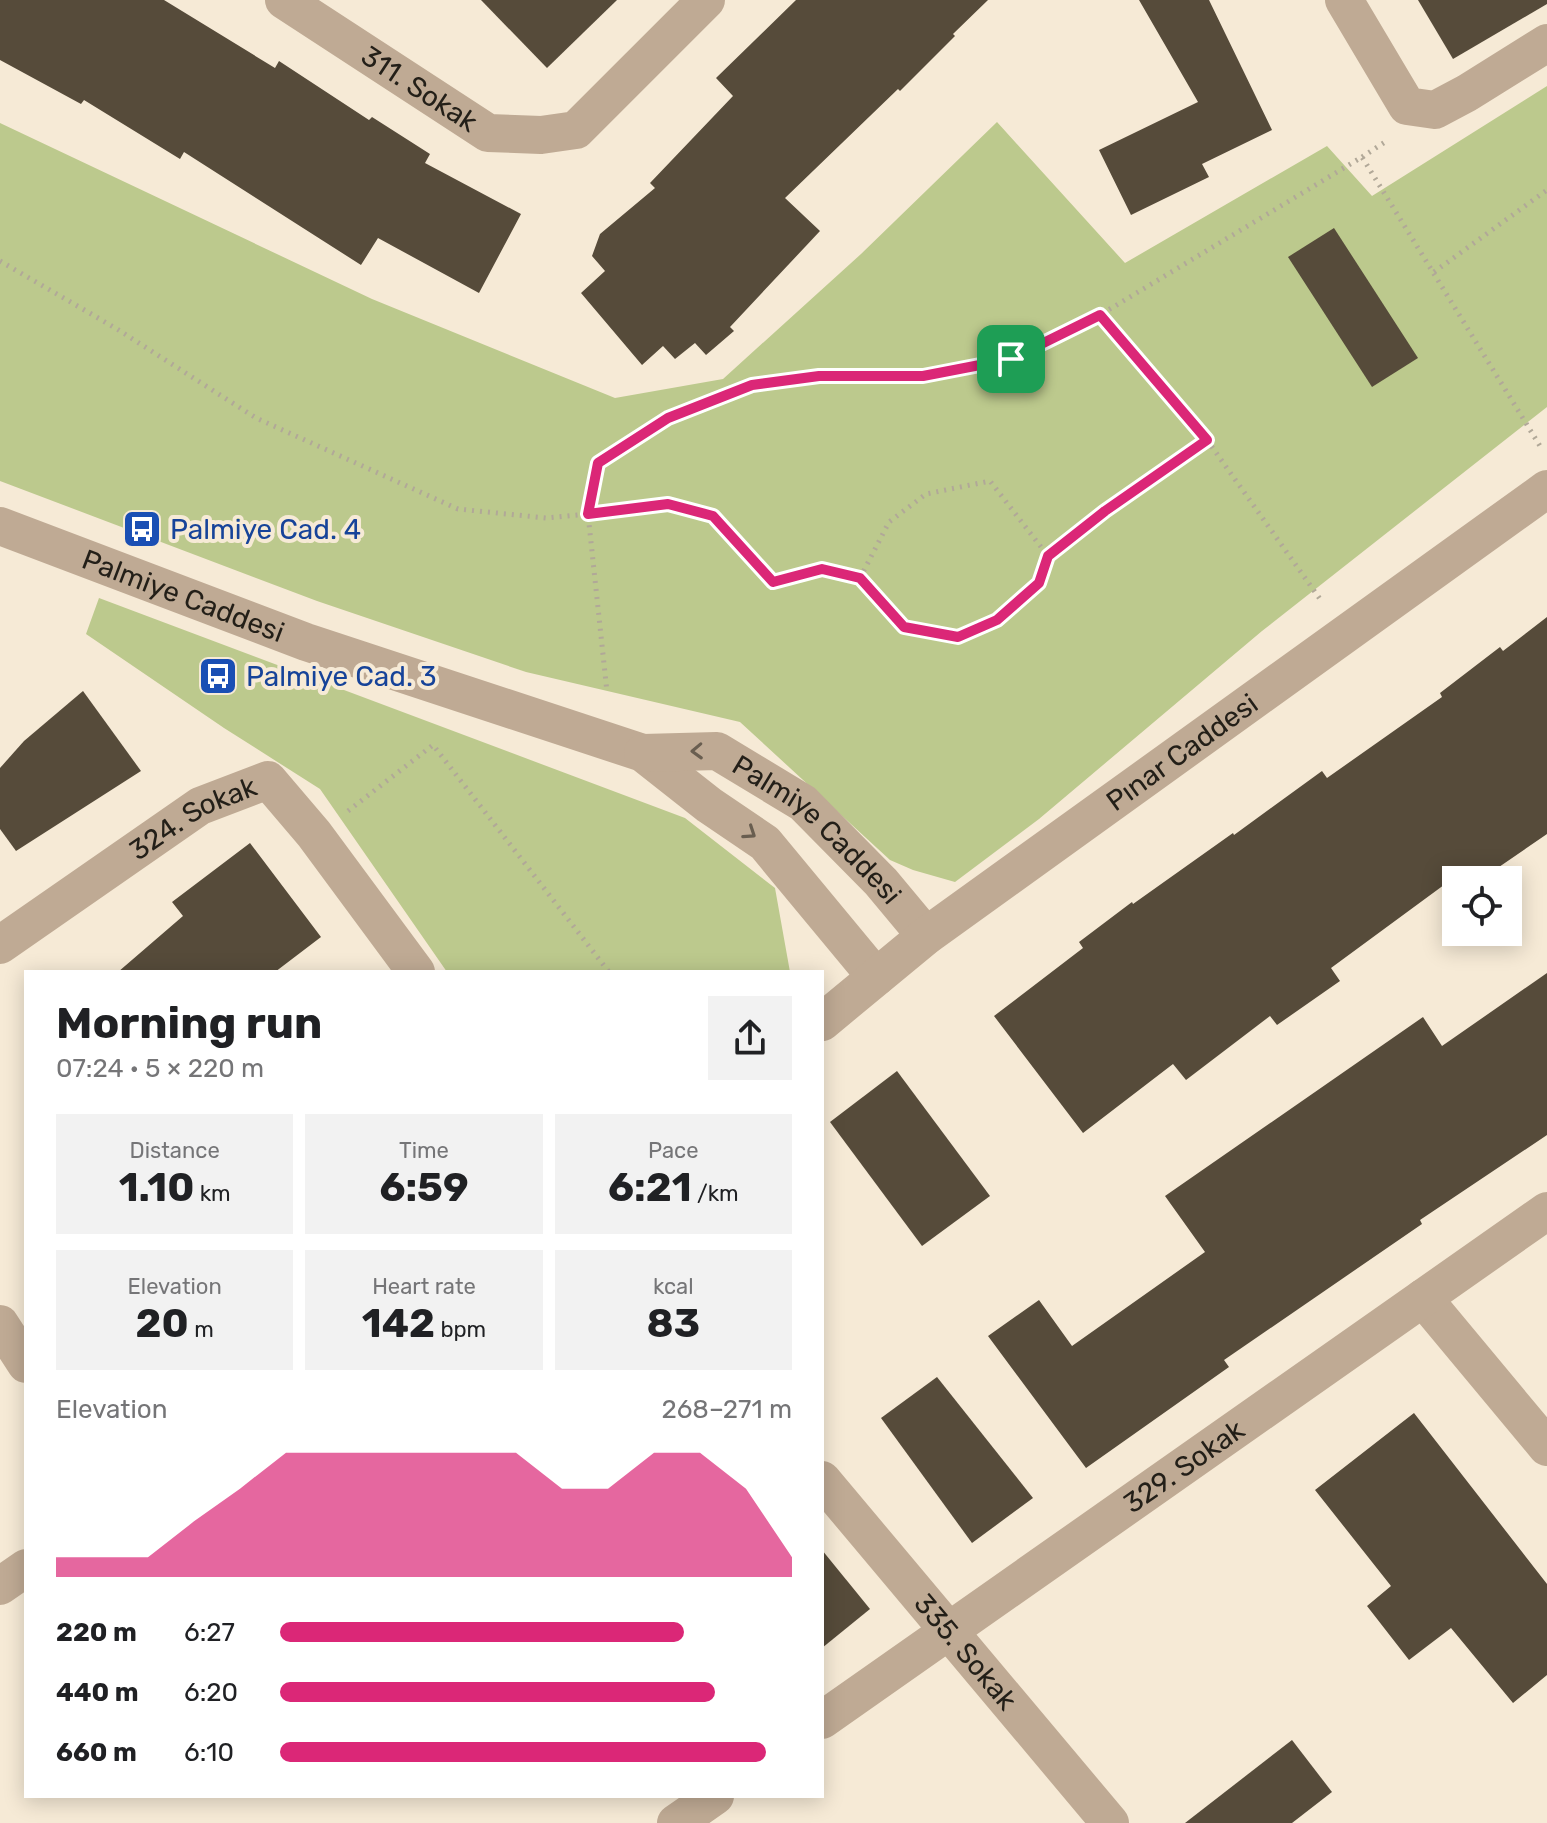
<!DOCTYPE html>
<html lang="en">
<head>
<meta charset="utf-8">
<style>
  :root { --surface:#fff; --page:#f2f2f2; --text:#202124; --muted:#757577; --accent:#db2777 }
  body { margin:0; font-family:Rubik,sans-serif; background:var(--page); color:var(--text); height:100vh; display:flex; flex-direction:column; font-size:30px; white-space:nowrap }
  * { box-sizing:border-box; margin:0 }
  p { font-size:26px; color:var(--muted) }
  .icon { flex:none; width:44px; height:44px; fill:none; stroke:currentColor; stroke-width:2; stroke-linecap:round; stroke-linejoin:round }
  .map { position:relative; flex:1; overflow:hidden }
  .side { position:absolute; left:24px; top:970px; width:800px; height:828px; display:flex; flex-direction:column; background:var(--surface); border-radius:0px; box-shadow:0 4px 20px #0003 }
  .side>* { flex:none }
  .fabs { position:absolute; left:1442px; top:866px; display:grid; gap:16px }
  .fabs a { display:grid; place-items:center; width:80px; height:80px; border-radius:0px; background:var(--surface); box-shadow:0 4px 20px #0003; font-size:40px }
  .pin { position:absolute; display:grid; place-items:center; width:68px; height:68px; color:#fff; margin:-34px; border-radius:16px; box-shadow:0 4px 12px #0006 }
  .round { display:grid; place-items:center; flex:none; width:84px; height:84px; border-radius:0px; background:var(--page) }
  .summary { display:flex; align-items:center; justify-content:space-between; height:136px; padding:0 32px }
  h1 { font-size:44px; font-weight:700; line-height:60px }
  .stats { display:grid; grid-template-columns:repeat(3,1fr); gap:12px; height:136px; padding:8px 32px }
  .stats div { display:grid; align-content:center; border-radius:0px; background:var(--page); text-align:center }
  .stats b { font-size:40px; font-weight:700 }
  .stats small { font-size:22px; font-weight:400 }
  .stats p { font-size:22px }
  .chart { height:224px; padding:16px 32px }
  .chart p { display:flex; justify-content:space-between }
  .chart svg { width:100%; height:144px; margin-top:8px; fill:var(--accent); opacity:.7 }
  ul { padding:0 32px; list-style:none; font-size:26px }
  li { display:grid; grid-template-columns:128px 96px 1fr; align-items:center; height:60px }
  li i { height:20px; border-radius:10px; background:var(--accent) }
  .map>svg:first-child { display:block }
  .green { fill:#bcc98d }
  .building { fill:#564b3a }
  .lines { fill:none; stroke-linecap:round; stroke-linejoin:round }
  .path { stroke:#b1a898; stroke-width:5; stroke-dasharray:2 6; stroke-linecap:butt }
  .street { stroke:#bfaa94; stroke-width:38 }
  .oneway { stroke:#695e50 }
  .route-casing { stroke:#fff; stroke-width:16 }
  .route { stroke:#db2777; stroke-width:10 }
  .labels { text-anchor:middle; stroke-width:8; stroke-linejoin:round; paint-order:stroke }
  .street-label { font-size:28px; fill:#231f18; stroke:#f6ead6 }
  .transit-label { font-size:28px; fill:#164399; stroke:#f6ead6; text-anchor:start }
</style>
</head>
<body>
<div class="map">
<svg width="1547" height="1823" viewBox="0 0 1547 1823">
  <rect width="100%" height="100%" fill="#f6ead6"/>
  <g class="green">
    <polygon points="1547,86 1547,407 1262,631 1039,819 955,882 913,870 890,860 740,722 526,672 317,601 0,481 0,123 372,299 615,398 723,379 861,254 997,122 1125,263 1327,146 1372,196"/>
    <polygon points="99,598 685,818 775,888 790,972 447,972 320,789 224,728 86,634"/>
  </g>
  <g class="building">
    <polygon points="0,0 164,0 275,68 279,61 369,120 372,117 430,154 425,163 521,214 479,293 378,238 361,265 184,152 180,159 84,100 81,104 0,60"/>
    <polygon points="481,0 617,0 547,68"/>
    <polygon points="796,0 988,0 953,34 955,36 900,91 898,89 785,198 820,231 730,327 734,331 706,355 695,343 675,359 663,346 642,365 581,293 605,271 592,256 600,234 655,188 650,183 733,96 716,78"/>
    <polygon points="1139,0 1209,0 1272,130 1202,164 1209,177 1131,215 1099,150 1198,102"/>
    <polygon points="1418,0 1547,0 1547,4 1453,59"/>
    <polygon points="1334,228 1418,358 1372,387 1288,257"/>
    <polygon points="1547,617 1547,834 1480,880 1456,880 1456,894 1448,882 1331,968 1340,981 1277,1025 1270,1016 1186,1080 1173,1064 1083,1133 994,1016 1083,948 1079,942 1132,902 1133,904 1233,833 1234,835 1322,771 1327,778 1442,697 1440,693 1500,647 1503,651"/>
    <polygon points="83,691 141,771 16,851 0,829 0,768 24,741"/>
    <polygon points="250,843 321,937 275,972 118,972 183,916 172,902"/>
    <polygon points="1547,973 1547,1135 1420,1220 1422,1224 1224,1360 1229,1367 1086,1468 988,1336 1039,1300 1072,1346 1205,1252 1165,1196 1423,1017 1442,1046"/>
    <polygon points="897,1071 990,1196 922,1246 830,1122"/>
    <polygon points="937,1377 1033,1498 972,1543 881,1418"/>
    <polygon points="1414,1413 1547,1584 1547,1675 1513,1703 1451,1628 1409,1660 1367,1606 1391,1586 1315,1490"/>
    <polygon points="822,1550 870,1609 822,1648"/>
    <polygon points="1292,1740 1332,1792 1292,1823 1185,1823"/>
  </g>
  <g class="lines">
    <g class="path">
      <polyline points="1362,157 1385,142"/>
      <polyline points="0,261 117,329 256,418 458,509 546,518 588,514 607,692"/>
      <polyline points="1434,272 1547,190"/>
      <polyline points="1100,315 1207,440 1105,511 1048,556 1039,583 997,620 958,637 904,627 860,578 822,569 773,582 713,516 668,504 588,514 598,463 668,418 752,385 819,376 923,376 1011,359 1100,315 1362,157 1540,446"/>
      <polyline points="1207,440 1320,599"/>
      <polyline points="860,578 889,522 926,494 990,481 1048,556"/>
      <polyline points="348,811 433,745 609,972"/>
    </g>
    <g class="street">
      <path id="s1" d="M284,0l204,133 53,2 35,-5 130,-130"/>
      <polyline points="1344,0 1407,106 1435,110 1467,93 1547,43"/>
      <path id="s2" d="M0,526l306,116 337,111 66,52 56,38 111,134"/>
      <path id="s3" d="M643,753l74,-2 86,52 78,79 45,54"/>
      <path id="s4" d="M0,945l200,-139 68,-26 46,54 102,138"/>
      <path id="s5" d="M822,1022l104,-86 621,-447"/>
      <polyline points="1423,1298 1547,1447"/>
      <polyline points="0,1324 26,1364"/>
      <path id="s6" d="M822,1480l288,343"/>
      <polyline points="0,1586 26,1568"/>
      <path id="s7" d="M822,1720l725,-509"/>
      <polyline points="676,1823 715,1796"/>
    </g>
  </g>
  <defs><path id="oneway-chevron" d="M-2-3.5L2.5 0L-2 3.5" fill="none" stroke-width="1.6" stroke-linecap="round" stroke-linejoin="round" transform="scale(2)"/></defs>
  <g class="oneway">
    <use href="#oneway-chevron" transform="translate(697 751) rotate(178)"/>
    <use href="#oneway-chevron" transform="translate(750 833) rotate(34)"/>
  </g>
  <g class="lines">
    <defs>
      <polygon id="route" points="1100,315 1207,440 1105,511 1048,556 1039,583 997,620 958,637 904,627 860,578 822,569 773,582 713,516 668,504 588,514 598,463 668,418 752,385 819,376 923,376 1011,359"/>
    </defs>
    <use href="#route" class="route-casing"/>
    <use href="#route" class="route"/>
  </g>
  <defs>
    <symbol id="bus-square" viewBox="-11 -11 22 22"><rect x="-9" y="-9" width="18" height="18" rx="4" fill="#1a4fb4" stroke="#f6ead6"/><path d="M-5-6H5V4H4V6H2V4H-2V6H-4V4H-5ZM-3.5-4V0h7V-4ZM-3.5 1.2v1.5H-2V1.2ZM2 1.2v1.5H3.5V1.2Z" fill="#fff"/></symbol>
  </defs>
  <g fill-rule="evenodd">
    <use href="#bus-square" x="120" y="507" width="44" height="44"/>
    <use href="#bus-square" x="196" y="654" width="44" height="44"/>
  </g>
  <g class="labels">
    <g class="street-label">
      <text dy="10" stroke="none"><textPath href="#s1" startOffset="162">311. Sokak</textPath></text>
      <text dy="10" stroke="none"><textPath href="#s2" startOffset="196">Palmiye Caddesi</textPath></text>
      <text dy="10" stroke="none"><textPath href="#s5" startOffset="450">Pınar Caddesi</textPath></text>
      <text dy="10" stroke="none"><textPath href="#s4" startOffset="232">324. Sokak</textPath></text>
      <text dy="10" stroke="none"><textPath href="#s3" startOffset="202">Palmiye Caddesi</textPath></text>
      <text dy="10" stroke="none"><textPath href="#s7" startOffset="442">329. Sokak</textPath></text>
      <text dy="10" stroke="none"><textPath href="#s6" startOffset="224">335. Sokak</textPath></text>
    </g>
    <g class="transit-label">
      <text x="170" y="539">Palmiye Cad. 4</text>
      <text x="246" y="686">Palmiye Cad. 3</text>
    </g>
  </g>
</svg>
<div class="fabs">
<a><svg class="icon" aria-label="locate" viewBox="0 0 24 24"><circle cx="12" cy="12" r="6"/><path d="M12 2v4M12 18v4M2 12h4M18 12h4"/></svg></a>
</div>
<div class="pin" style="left:1011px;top:359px;background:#1e9e55"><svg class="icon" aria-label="arrive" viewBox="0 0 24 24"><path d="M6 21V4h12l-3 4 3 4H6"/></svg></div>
<section class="side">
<div class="summary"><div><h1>Morning run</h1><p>07:24 · 5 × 220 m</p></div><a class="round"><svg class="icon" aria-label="share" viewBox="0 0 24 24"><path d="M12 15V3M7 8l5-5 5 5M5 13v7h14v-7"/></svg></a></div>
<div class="stats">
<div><p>Distance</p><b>1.10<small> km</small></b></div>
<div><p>Time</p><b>6:59</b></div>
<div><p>Pace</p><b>6:21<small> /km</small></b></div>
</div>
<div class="stats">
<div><p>Elevation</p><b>20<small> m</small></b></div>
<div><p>Heart rate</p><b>142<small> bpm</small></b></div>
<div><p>kcal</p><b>83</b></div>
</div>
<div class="chart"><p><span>Elevation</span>268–271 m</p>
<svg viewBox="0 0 160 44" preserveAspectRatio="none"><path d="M0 44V38L10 38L20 38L30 27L40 17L50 6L60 6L70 6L80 6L90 6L100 6L110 17L120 17L130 6L140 6L150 17L160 38V44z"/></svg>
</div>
<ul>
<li><b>220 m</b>6:27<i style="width:79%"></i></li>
<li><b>440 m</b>6:20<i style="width:85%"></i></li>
<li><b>660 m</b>6:10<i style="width:95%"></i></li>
</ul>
</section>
</div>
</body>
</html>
